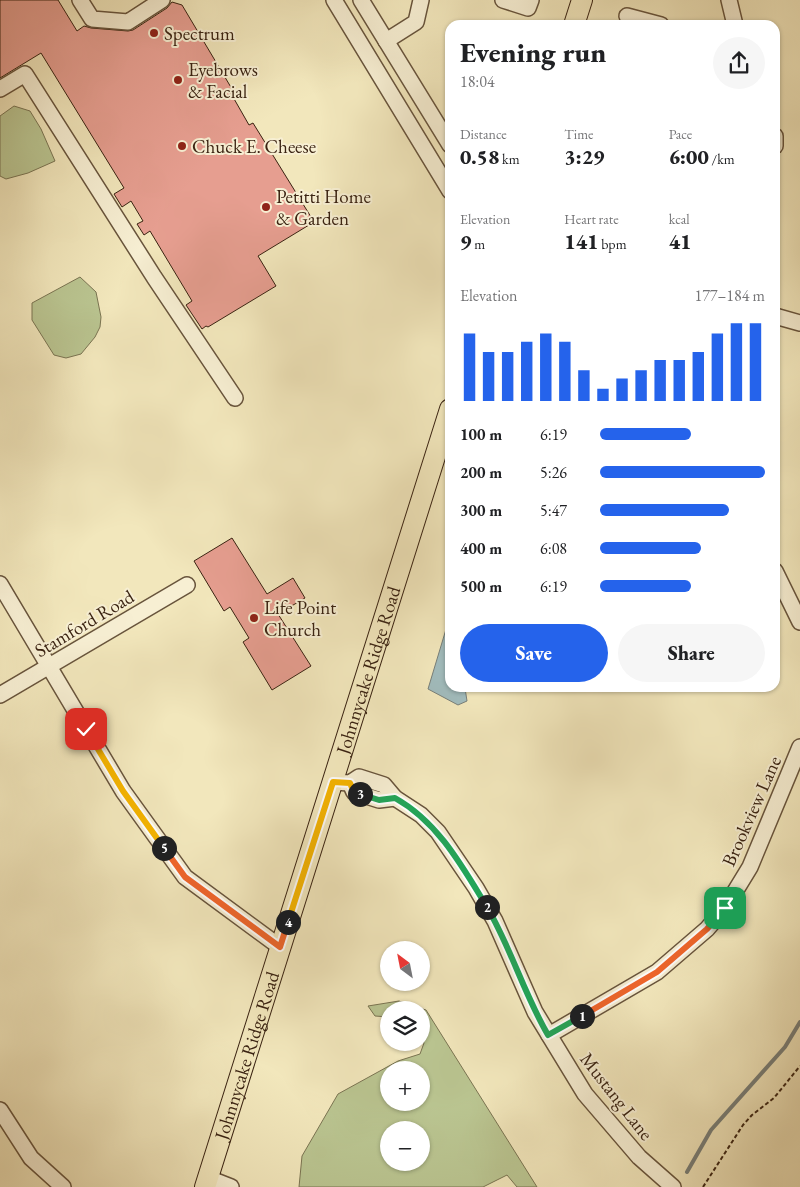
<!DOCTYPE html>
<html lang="en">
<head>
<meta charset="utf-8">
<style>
  :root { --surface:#fff; --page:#f6f6f6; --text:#202124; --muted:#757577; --accent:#2563eb }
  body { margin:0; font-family:"EB Garamond",serif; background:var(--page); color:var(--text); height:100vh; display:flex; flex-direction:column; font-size:19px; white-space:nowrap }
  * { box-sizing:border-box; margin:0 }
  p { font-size:16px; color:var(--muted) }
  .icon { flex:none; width:28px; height:28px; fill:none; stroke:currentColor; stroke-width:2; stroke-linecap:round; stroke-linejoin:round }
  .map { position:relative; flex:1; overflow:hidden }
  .sheet { position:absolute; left:445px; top:20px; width:335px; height:672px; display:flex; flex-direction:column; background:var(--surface); border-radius:15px; box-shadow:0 1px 4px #0004 }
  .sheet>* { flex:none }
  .needle { width:32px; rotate:328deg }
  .tools { position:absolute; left:380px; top:941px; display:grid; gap:10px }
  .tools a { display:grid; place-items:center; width:50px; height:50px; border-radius:50%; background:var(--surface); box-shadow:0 1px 4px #0004; font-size:25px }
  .pin { position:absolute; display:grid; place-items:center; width:42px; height:42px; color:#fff; margin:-21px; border-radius:10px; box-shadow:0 2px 8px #0006 }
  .km { position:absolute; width:25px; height:25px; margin:-12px; border-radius:50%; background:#222; color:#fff; font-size:14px; line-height:25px; text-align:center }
  .round { display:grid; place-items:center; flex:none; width:52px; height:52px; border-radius:26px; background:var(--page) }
  .overview { display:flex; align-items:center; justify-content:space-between; height:85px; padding:0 15px }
  h1 { font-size:28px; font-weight:800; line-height:38px }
  .figures { display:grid; grid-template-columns:repeat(3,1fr); gap:8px; height:85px; padding:5px 15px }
  .figures div { display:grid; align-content:center }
  .figures b { font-size:21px; font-weight:800 }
  .figures small { font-size:14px; font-weight:400 }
  .figures p { font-size:14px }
  .chart { height:140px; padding:10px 15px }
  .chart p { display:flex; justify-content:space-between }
  .chart svg { width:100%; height:90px; margin-top:5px; stroke:var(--accent); stroke-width:6 }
  .primary-button { display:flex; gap:10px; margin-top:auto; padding:10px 15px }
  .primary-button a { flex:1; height:58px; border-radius:30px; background:var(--accent); color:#fff; font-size:20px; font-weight:800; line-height:58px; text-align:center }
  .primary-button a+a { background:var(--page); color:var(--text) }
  ul { padding:0 15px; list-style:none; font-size:16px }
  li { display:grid; grid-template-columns:80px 60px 1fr; align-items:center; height:38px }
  li i { height:12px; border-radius:6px; background:var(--accent) }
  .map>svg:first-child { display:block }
  .green { fill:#bac591; stroke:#7a7452; fill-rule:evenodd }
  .water { fill:#a1bcbd; stroke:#787f79 }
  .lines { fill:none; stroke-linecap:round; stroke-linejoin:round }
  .stream { stroke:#787f79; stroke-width:4 }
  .building { fill:#e69e90; stroke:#3a2312 }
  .minor-casing { stroke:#68543c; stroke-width:18 }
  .major-casing { stroke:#3a2312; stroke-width:22 }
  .path { stroke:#3a2312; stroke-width:2; stroke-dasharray:4 2.5; stroke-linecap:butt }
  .minor { stroke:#f7efd3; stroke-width:15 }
  .major { stroke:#f2e7bc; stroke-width:20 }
  .split-1-casing { stroke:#fff; stroke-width:10 }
  .split-2-casing { stroke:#fff; stroke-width:10 }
  .split-3-casing { stroke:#fff; stroke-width:10 }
  .split-4-casing { stroke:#fff; stroke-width:10 }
  .split-5-casing { stroke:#fff; stroke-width:10 }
  .split-6-casing { stroke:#fff; stroke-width:10 }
  .split-1 { stroke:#f0652b; stroke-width:6 }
  .split-2 { stroke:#22a559; stroke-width:6 }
  .split-3 { stroke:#22a559; stroke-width:6 }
  .split-4 { stroke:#f5b400; stroke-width:6 }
  .split-5 { stroke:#f0652b; stroke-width:6 }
  .split-6 { stroke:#f5b400; stroke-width:6 }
  .poi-dot { fill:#8f2418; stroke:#f7efd3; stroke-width:2 }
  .labels { text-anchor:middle; stroke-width:4; stroke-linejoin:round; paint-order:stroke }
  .poi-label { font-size:19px; fill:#3a2312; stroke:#f7efd3; text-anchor:start }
  .street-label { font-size:19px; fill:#3a2312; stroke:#f7efd3 }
</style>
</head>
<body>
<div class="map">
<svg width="800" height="1187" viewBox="0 0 800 1187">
  <rect width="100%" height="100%" fill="#f2e7bc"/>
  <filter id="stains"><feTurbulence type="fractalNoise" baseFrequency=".004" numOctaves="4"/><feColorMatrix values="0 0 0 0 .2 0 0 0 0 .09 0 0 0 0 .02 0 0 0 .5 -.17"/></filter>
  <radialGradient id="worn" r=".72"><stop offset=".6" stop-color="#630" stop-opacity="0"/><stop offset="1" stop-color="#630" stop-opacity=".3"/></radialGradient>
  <g class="green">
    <polygon points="14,106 30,111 41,129 55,161 28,173 6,179 0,176 0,116"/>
    <polygon points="80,277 96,292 101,317 100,327 95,337 81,354 66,358 54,355 32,320 32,303"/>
    <path d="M399,1001l27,9 111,177h-20l-10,-12 -24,12h-184l3,-31 36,-62 60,-33 22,-7 4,-11 -3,-5v-28h-32v7l-14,-1 -7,-10zM389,1070h32v32h-32zM389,1130h32v32h-32z"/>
  </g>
  <polygon class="water" points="450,616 450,688 465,688 467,701 458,705 428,689"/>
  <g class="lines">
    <polyline class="stream" points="687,1172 711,1130 785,1047 800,1022"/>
  </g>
  <g class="building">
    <polygon points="0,0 58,0 77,31 84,26 91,28 128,31 133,30 167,8 172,2 182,5 232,89 229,90 249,125 253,123 311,217 309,225 258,256 276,286 208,327 206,326 202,329 186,305 192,301 150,231 144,235 137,224 143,221 131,201 122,207 114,194 124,188 41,53 0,78"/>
    <polygon points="232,538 267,594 293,578 305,598 278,614 311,666 272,690 243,642 249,638 230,607 224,611 194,561"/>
  </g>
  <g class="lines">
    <defs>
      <g id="minor">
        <polyline points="80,0 92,19 128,22 162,0"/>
        <polyline points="334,0 450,191"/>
        <polyline points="361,0 450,145"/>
        <polyline points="503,0 528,8 531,0"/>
        <polyline points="729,0 735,25"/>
        <polyline points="627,16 661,25"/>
        <polyline points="386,41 416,22 421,0"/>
        <polyline points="0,89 25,74 154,277 235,398"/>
        <polyline points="775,136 775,146"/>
        <polyline points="775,316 800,323"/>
        <polyline points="775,571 800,622"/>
        <polyline points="0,584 123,791 185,877 280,947"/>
        <polyline points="0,695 187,585"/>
        <polyline points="333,782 350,783 359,777 384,785 395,798 421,815 438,832 476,888 495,921 535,1012 585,1094 639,1157 673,1187"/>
        <polyline points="350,783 354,792 379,800 395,798"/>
        <polyline points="549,1035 657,972 707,929 725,908 750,867 800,747"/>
        <polyline points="0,1110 31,1158 63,1187"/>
        <polyline points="208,1178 231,1187"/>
      </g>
      <g id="major">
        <polyline points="574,25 582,0"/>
        <path id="s1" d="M205,1187l245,-778"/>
      </g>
    </defs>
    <use href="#minor" class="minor-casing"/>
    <use href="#major" class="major-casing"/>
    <polyline class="path" points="703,1187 743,1125 752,1115 774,1098 800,1066"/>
    <use href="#minor" class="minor"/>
    <use href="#major" class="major"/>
  </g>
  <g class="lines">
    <defs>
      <polyline id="split-1" points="582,1016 657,972 707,929 725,908"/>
      <path id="split-2" d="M487,907c24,41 37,87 61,128l34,-19"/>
      <path id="split-3" d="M360,794l19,6 16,-2c43,24 67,68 92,109"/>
      <polyline id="split-4" points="288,922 333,782 350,783 354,792 360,794"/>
      <polyline id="split-5" points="164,848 185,877 280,947 288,922"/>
      <polyline id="split-6" points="86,729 123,791 164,848"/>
    </defs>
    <use href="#split-1" class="split-1-casing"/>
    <use href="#split-2" class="split-2-casing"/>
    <use href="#split-3" class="split-3-casing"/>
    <use href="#split-4" class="split-4-casing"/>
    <use href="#split-5" class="split-5-casing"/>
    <use href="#split-6" class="split-6-casing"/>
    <use href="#split-1" class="split-1"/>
    <use href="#split-2" class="split-2"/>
    <use href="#split-3" class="split-3"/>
    <use href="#split-4" class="split-4"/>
    <use href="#split-5" class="split-5"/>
    <use href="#split-6" class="split-6"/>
  </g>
  <g class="poi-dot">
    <circle cx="154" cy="33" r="5"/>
    <circle cx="178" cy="80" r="5"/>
    <circle cx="182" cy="146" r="5"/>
    <circle cx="266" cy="207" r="5"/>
    <circle cx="254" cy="618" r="5"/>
  </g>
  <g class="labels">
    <g class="poi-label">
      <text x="164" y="40">Spectrum</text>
      <text x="188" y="76">Eyebrows<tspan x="188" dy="22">&amp; Facial</tspan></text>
      <text x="192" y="153">Chuck E. Cheese</text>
      <text x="276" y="203">Petitti Home<tspan x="276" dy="22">&amp; Garden</tspan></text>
      <text x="264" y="614">Life Point<tspan x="264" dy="22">Church</tspan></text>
    </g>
    <g class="street-label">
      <text transform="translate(84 623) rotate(-31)" y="7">Stamford Road</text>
      <text dy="7" stroke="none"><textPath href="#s1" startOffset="542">Johnnycake Ridge Road</textPath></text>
      <text transform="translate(751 811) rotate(-66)" y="7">Brookview Lane</text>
      <text dy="7" stroke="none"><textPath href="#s1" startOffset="138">Johnnycake Ridge Road</textPath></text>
      <text transform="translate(617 1096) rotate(52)" y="7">Mustang Lane</text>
    </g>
  </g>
  <rect width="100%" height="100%" filter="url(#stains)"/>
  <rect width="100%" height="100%" fill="url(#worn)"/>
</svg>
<div class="tools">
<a><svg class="needle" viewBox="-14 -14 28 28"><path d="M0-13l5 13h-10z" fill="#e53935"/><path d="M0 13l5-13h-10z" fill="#757577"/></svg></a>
<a><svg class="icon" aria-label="layers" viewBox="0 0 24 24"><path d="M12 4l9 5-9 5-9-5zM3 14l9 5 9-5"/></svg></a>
<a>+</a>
<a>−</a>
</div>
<div class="pin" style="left:725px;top:908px;background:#1e9e55"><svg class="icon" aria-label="arrive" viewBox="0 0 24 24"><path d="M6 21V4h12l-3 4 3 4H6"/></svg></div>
<div class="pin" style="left:86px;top:729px;background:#d93025"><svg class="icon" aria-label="check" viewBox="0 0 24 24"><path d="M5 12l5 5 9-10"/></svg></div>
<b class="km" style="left:582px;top:1016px">1</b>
<b class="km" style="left:487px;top:907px">2</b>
<b class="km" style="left:360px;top:794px">3</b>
<b class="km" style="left:288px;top:922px">4</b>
<b class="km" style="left:164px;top:848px">5</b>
<section class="sheet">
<div class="overview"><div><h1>Evening run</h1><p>18:04</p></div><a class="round"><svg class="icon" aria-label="share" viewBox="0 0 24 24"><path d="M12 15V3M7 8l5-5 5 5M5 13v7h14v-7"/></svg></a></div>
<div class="figures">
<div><p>Distance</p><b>0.58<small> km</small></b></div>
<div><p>Time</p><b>3:29</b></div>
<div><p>Pace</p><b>6:00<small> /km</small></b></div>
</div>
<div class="figures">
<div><p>Elevation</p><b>9<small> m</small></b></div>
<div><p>Heart rate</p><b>141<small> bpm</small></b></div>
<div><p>kcal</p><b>41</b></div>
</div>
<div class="chart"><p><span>Elevation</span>177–184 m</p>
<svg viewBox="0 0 160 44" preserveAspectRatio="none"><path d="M5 44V11M15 44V20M25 44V20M35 44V15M45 44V11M55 44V15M65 44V29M75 44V38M85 44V33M95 44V29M105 44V24M115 44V24M125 44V20M135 44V11M145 44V6M155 44V6"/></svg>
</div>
<ul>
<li><b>100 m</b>6:19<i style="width:55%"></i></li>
<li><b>200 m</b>5:26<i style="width:100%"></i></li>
<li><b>300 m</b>5:47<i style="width:78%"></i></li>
<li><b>400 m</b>6:08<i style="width:61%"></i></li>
<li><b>500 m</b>6:19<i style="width:55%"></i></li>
</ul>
<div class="primary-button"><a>Save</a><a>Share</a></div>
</section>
</div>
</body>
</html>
